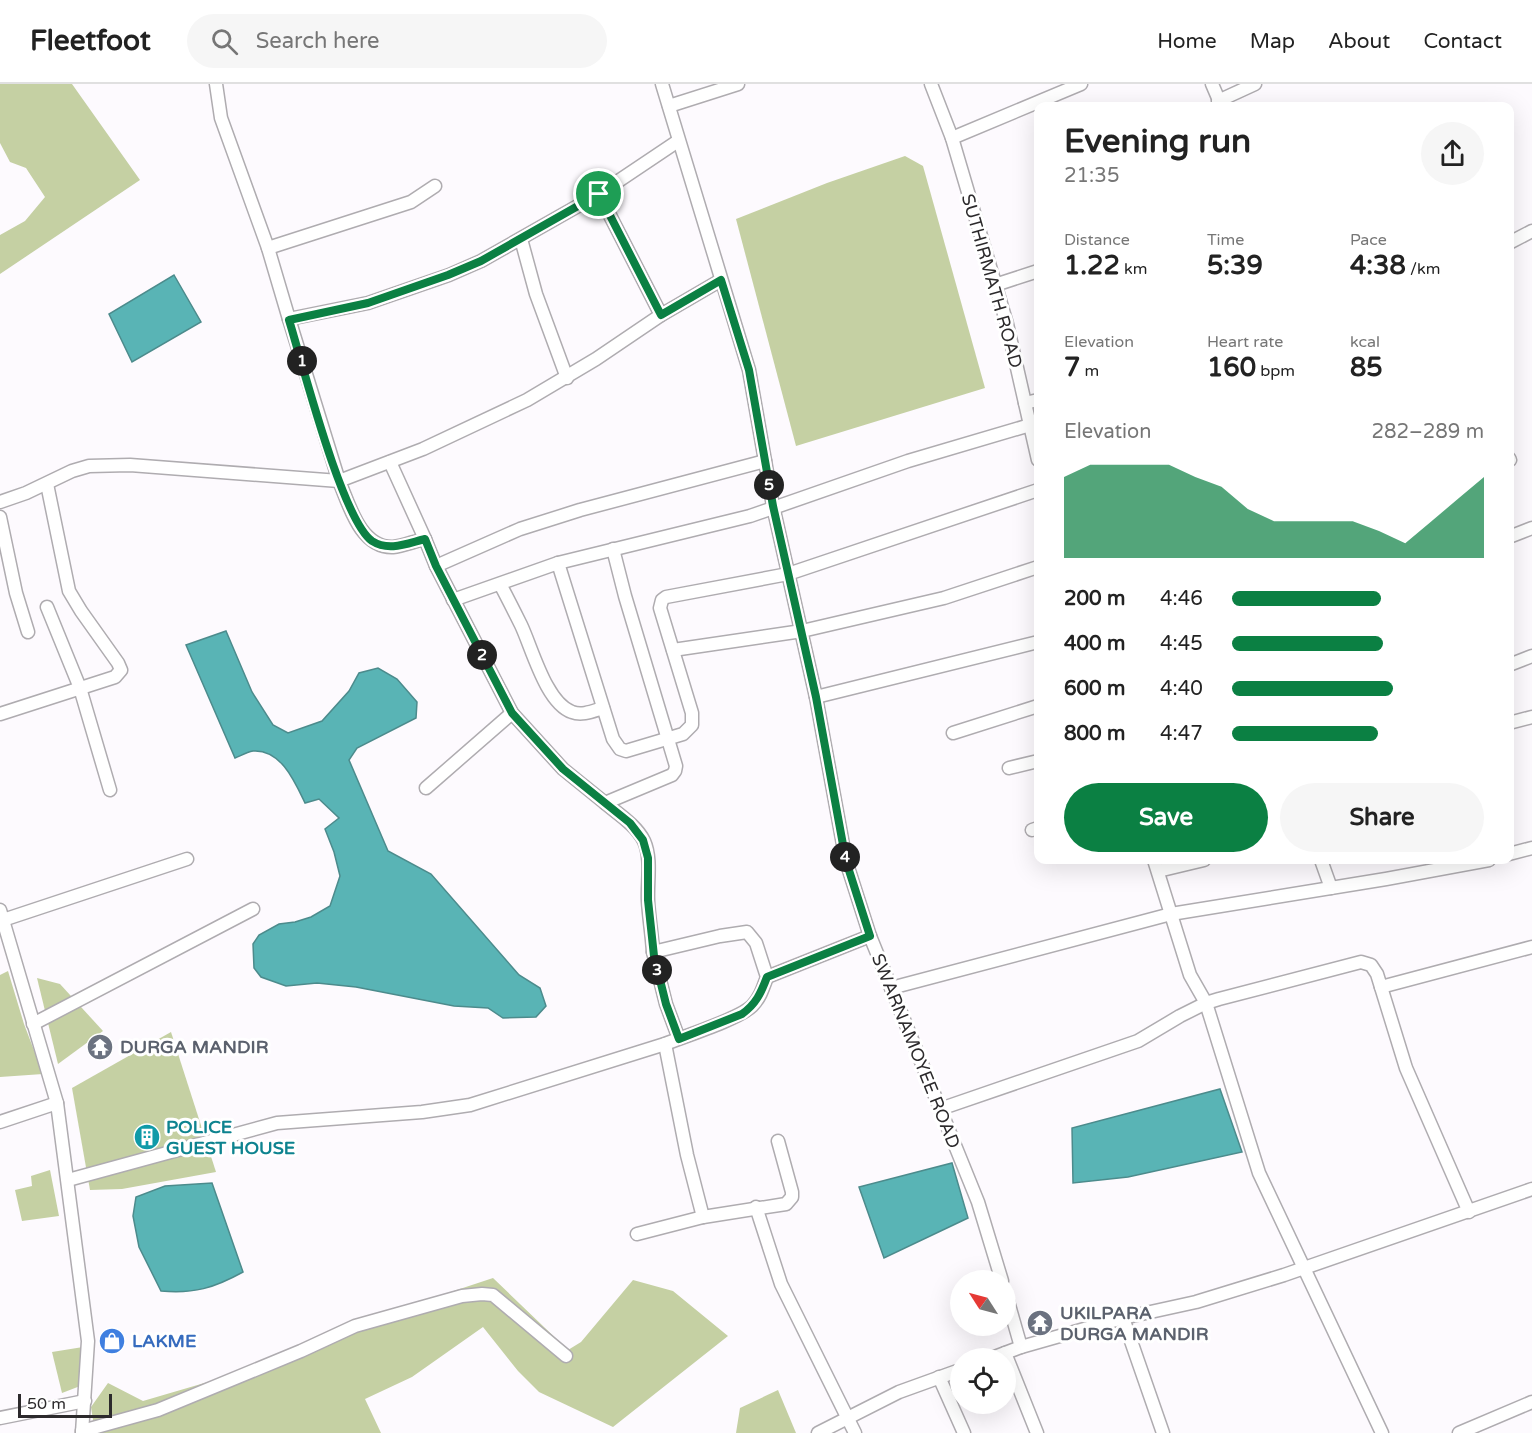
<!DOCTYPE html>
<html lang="en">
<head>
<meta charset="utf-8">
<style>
  :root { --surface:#fff; --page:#f6f6f6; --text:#222; --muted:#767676; --line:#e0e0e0; --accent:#0b8043 }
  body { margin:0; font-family:"Varela Round",sans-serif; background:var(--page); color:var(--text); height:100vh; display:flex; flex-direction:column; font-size:22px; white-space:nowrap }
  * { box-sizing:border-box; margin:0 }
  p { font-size:20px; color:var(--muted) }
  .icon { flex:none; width:33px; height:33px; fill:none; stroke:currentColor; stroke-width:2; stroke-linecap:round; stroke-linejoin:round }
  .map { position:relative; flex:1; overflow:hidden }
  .drawer { position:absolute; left:1034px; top:18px; width:480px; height:762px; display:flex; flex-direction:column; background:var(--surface); border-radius:12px; box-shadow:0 6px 24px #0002 }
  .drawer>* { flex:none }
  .needle { width:39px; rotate:306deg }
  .controls { position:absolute; left:950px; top:1186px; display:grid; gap:12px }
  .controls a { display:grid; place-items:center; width:66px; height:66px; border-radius:50%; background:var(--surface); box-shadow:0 6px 24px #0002; font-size:30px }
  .scale { position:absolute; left:18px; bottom:15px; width:94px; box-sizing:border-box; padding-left:6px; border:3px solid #2c2a2c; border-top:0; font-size:16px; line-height:21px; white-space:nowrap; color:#2c2a2c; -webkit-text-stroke:4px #fff; paint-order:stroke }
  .pin { position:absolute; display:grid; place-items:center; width:51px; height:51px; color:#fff; margin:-26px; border:3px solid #fff; border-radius:50%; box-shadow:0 2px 6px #0007 }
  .km { position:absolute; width:30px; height:30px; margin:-15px; border-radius:50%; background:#222; color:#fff; font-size:16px; line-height:30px; text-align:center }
  .round { display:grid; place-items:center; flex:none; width:63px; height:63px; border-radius:32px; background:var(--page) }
  .head { display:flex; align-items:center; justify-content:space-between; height:102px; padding:0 30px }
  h1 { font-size:33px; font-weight:800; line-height:45px }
  .figures { display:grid; grid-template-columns:repeat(3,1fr); gap:9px; height:102px; padding:6px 30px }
  .figures div { display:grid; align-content:center }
  .figures b { font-size:26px; font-weight:800 }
  .figures small { font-size:16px; font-weight:400 }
  .figures p { font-size:16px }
  .chart { height:168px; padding:12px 30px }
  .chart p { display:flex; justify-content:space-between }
  .chart svg { width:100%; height:108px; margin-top:6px; fill:var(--accent); opacity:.7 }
  .primary-button { display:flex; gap:12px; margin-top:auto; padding:12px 30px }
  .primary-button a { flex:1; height:69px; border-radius:36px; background:var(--accent); color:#fff; font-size:24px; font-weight:800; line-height:69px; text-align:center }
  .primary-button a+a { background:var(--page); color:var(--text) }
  ul { padding:0 30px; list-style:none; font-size:20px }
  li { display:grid; grid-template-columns:96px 72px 1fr; align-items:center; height:45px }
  li i { height:15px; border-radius:8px; background:var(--accent) }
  header { display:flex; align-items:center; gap:36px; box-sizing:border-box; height:84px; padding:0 30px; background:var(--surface); border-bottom:2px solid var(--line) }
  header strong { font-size:28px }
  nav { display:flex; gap:33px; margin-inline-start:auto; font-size:21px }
  .search { width:420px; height:54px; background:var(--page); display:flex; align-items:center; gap:15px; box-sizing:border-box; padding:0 21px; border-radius:33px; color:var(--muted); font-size:22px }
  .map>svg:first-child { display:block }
  .green { fill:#c5d0a3 }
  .water { fill:#59b4b5; stroke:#4c8b8c; stroke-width:1.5 }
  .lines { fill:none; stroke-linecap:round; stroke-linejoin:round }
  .minor-casing { stroke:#afacb0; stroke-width:15 }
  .minor { stroke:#fff; stroke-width:12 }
  .route-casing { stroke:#fff; stroke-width:12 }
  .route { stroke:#0b8043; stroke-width:8 }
  .labels { text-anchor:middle; stroke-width:6; stroke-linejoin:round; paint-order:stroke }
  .street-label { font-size:18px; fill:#2c2a2c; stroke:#fff }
  .worship-label { font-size:18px; font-weight:bold; fill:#5b616d; stroke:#fff; text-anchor:start }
  .culture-label { font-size:18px; font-weight:bold; fill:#0d838f; stroke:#fff; text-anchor:start }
  .shop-label { font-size:18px; font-weight:bold; fill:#366cbe; stroke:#fff; text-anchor:start }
</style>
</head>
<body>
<header>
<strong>Fleetfoot</strong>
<div class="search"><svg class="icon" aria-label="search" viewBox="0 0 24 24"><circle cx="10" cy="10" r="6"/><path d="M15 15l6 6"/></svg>Search here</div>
<nav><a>Home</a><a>Map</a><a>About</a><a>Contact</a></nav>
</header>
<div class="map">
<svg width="1532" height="1349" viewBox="0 0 1532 1349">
  <rect width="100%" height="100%" fill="#fdfafe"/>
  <g class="green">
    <polygon points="0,0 72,0 140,96 0,190 0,151 25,137 45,113 26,84 10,78 0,59"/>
    <polygon points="905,72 923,82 985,304 796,362 736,135 827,99"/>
    <polygon points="8,887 24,940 43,990 0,993 0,891"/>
    <polygon points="37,894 60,900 103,947 58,980"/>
    <polygon points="171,948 216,1088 122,1105 90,1106 72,1004"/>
    <polygon points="50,1086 59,1132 22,1137 15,1106 32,1102 31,1092"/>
    <polygon points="493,1194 568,1266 581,1258 633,1196 673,1207 728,1252 613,1343 539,1308 518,1287 483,1243 412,1293 365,1315 381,1349 95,1349 91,1323 108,1299 143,1317 235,1290 330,1248"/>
    <polygon points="83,1263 88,1299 62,1309 52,1268"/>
    <polygon points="778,1306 796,1349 736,1349 740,1324"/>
  </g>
  <g class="water">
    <polygon points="174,191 201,238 132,278 109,230"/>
    <path d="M226,547l26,61 21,33 15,8 34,-12 27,-30 10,-18 19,-5 19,11 20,23 -1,16 -59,30 -8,12 39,91 43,23 88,101 21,13 6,18 -10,11 -33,1 -15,-10 -34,-2 -98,-19 -39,-4 -31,3 -25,-9 -7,-9 -1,-24 6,-9 20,-11 16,-2 16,-5 19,-11 10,-30 -6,-24 -9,-23 14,-11 -20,-19 -14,4c-10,-21 -24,-54 -52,-52 -6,1 -13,5 -18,7l-49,-113z"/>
    <polygon points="1220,1005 1242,1068 1128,1093 1073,1099 1072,1044"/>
    <polygon points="952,1079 968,1134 884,1174 859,1103"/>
    <path d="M212,1099l31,89c-29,16 -49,22 -82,19l-22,-44 -6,-31 3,-19 29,-11z"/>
  </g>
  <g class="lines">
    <defs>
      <g id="minor">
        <polyline points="216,0 221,34 268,164 289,235 368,219 449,191 481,177 599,110 678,57"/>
        <polyline points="662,0 749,286 773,422 816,613 846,777 870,852 978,1118 1002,1197"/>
        <polyline points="931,0 952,54 1007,240 1038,376"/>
        <polyline points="1212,0 1221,21"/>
        <polyline points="1218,17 1255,0"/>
        <polyline points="669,22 738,0"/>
        <polyline points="952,54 1081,0"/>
        <polyline points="599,110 661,231"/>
        <polyline points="521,155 536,210 567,294"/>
        <polyline points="1509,159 1532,147"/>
        <polyline points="268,164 411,118 435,102"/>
        <polyline points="995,201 1038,187"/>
        <polyline points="1025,319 1038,316"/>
        <polyline points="1509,374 1510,376"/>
        <polyline points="390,378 425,455 436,482 512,629 563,685 605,719 672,691 675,687 676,682 625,512 613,465"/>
        <polyline points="0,418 26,409 72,387 89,382 130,381 339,397 289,235"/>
        <polyline points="0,433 16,509 28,548"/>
        <polyline points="1509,453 1532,444"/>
        <path d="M425,455c-10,2 -22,7 -32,8 -33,1 -44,-43 -54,-66l84,-32 104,-49 69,-41 65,-44 60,-35"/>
        <polyline points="558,479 613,655 620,665 626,667 683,650 692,641 692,629 660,524 662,516 666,513 788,490 1038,406"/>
        <polyline points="436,482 520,445 580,426 765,377"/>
        <path d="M500,500c7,13 14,27 21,41 11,23 25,78 51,87 10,4 21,-1 31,-4"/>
        <polyline points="453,516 558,479 750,432 908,377 1030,341"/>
        <polyline points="47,523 80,604 110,706"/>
        <polyline points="673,566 802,547 944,514 1038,483"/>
        <polyline points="1509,581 1532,572"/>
        <polyline points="816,613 1038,558"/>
        <polyline points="0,630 115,593 121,586 118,579 81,527 69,507 47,400"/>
        <polyline points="1509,639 1532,633"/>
        <polyline points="953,649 1038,622"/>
        <polyline points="1009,684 1038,677"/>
        <polyline points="426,704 512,629"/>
        <path d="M605,719c13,11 31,22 39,38 8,18 3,41 4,60 1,17 4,34 5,51"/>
        <polyline points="1032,746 1038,744"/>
        <polyline points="1509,770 1532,764"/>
        <polyline points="1154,776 1190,891 1206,919 1259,1089 1382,1349"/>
        <polyline points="1321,776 1331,804"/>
        <polyline points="1158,787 1204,776"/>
        <polyline points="0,826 57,1019 88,1257 82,1349"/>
        <polyline points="3,836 187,775"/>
        <polyline points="767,893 870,852"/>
        <polyline points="1381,903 1406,984 1469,1128"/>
        <polyline points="891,904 1171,830 1386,795 1489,776"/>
        <polyline points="33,940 253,825"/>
        <polyline points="665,960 687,1071 703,1133"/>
        <polyline points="940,1025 1138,957 1180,932 1206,919 1219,915 1361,878 1371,881 1377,890 1381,903 1532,863"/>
        <polyline points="0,1038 57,1019"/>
        <path d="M68,1096l209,-57 145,-11 48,-7 195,-61c20,-8 74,-25 87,-38 8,-8 11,-18 15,-29l-11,-34 -9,-11 -27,4 -67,16 13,52 13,35"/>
        <polyline points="756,1123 781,1200 855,1349"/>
        <polyline points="637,1150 703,1133 786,1120 792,1113 792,1108 778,1057"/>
        <polyline points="1005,1207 1021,1263"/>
        <polyline points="1123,1234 1163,1349"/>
        <polyline points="1005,1269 1037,1349"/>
        <polyline points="989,1275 1021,1263 1123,1234 1196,1218 1284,1191 1532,1105"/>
        <polyline points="939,1293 964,1349"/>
        <polyline points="0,1334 85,1317"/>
        <polyline points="82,1347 158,1326 301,1267 355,1242 462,1212 482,1210 493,1211 566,1272"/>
        <polyline points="818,1349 899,1308 960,1286"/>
        <polyline points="1459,1349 1532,1318"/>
      </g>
    </defs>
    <use href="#minor" class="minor-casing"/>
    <use href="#minor" class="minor"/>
  </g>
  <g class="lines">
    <defs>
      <path id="route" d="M599,110l62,121 60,-35 28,90 24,136 43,191 30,164 24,75 -103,41c-6,16 -11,27 -25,37l-63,25 -13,-35 -12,-48 -6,-56v-42l-5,-18 -13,-17 -67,-54 -51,-56 -76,-147 -11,-27c-17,4 -36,13 -53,2 -30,-21 -70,-179 -83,-221l79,-17 80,-28 33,-14z"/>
    </defs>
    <use href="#route" class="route-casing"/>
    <use href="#route" class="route"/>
  </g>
  <defs>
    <symbol id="temple-disc" viewBox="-11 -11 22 22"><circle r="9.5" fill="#6b7280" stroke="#fff"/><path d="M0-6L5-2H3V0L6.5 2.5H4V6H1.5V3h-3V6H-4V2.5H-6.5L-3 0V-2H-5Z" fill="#fff"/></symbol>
    <symbol id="building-disc" viewBox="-11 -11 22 22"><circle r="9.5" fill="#0f9aa8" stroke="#fff"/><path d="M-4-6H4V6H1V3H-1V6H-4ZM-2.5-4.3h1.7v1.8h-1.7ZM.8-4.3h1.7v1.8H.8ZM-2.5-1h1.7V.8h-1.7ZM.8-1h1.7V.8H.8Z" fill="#fff"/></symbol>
    <symbol id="shop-disc" viewBox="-11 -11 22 22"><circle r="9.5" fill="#3f7fe0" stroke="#fff"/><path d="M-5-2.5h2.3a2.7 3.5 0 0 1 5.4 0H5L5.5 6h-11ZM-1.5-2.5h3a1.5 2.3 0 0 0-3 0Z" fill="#fff"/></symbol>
  </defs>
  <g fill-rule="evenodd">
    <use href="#temple-disc" x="85" y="948" width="30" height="30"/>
    <use href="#building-disc" x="132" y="1038" width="30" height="30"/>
    <use href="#temple-disc" x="1025" y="1224" width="30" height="30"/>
    <use href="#shop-disc" x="97" y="1242" width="30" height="30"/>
  </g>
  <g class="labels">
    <g class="street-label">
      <text transform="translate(992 197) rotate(74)" y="6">SUTHIRMATH ROAD</text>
      <text transform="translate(916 967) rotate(68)" y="6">SWARNAMOYEE ROAD</text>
    </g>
    <g class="worship-label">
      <text x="120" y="969">DURGA MANDIR</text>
      <text x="1060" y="1235">UKILPARA<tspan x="1060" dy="21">DURGA MANDIR</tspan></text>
    </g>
    <g class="culture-label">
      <text x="166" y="1049">POLICE<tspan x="166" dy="21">GUEST HOUSE</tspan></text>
    </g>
    <g class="shop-label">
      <text x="132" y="1263">LAKME</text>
    </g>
  </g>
</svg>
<div class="controls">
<a><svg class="needle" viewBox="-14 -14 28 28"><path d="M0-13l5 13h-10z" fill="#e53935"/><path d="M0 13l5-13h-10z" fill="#767676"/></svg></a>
<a><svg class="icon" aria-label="locate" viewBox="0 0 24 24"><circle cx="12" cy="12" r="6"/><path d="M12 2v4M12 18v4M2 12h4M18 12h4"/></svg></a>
</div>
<div class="scale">50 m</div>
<div class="pin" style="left:599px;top:110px;background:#1e9e55"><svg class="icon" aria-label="arrive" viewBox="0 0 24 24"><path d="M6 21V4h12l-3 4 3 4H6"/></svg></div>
<b class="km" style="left:302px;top:277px">1</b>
<b class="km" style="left:482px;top:571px">2</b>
<b class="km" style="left:657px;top:886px">3</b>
<b class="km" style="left:845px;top:773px">4</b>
<b class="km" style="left:769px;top:401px">5</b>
<section class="drawer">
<div class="head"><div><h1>Evening run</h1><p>21:35</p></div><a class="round"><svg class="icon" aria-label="share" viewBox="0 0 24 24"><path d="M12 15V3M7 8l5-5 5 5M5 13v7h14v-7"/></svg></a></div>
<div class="figures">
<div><p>Distance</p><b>1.22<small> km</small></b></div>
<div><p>Time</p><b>5:39</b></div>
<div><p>Pace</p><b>4:38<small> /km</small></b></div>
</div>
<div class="figures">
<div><p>Elevation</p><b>7<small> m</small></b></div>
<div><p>Heart rate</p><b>160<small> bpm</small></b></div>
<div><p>kcal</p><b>85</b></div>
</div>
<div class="chart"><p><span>Elevation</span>282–289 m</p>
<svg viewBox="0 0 160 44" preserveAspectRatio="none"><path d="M0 44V11L10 6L20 6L30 6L40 6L50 11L60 15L70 24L80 29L90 29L100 29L110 29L120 33L130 38L140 29L150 20L160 11V44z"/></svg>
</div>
<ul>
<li><b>200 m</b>4:46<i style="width:59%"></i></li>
<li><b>400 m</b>4:45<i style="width:60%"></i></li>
<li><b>600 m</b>4:40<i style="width:64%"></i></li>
<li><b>800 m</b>4:47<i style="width:58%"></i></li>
</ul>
<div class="primary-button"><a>Save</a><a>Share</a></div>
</section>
</div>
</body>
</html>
